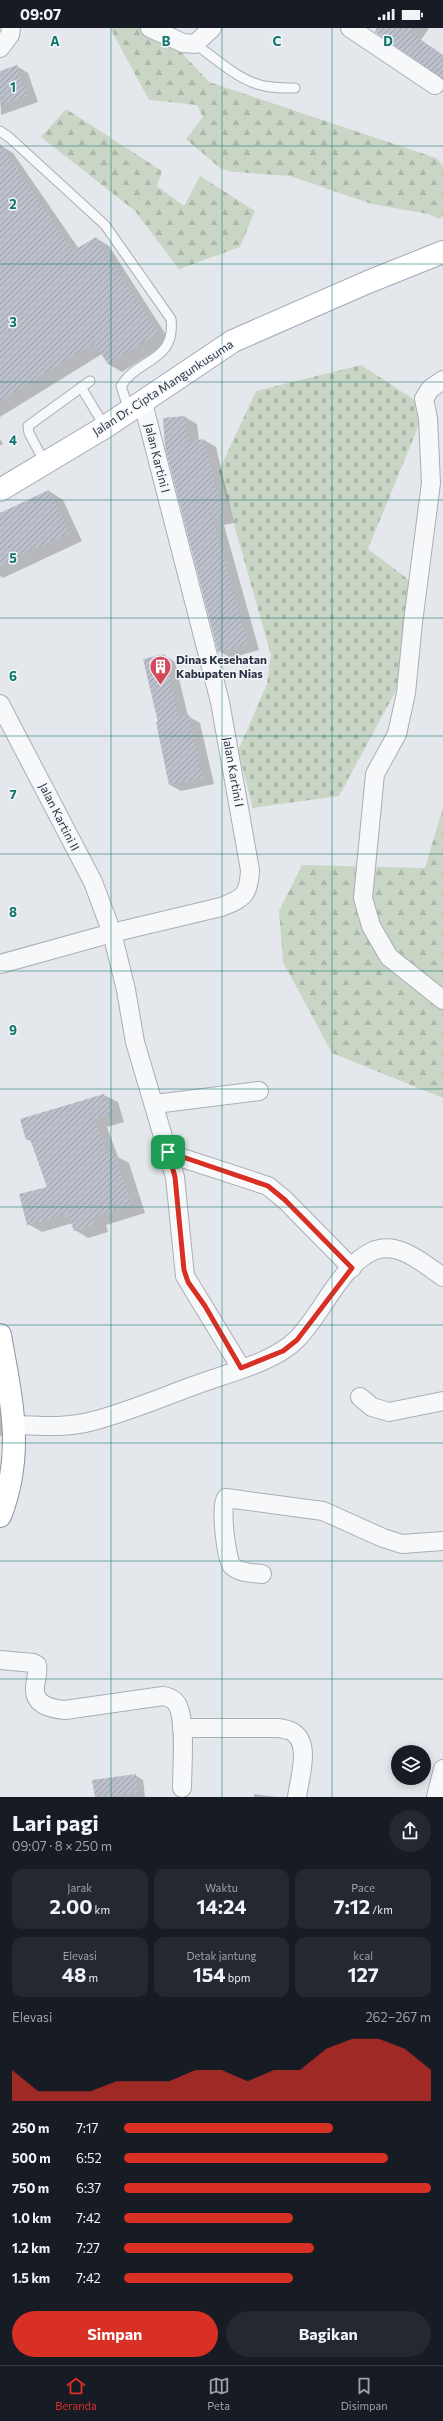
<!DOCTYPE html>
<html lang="id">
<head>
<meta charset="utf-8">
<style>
  :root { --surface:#171b24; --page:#242831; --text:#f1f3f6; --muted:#9ea1a6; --line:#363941; --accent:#d93025 }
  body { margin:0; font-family:Commissioner,sans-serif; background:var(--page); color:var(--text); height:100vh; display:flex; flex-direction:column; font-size:15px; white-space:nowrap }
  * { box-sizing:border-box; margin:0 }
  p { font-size:13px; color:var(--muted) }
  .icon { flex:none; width:22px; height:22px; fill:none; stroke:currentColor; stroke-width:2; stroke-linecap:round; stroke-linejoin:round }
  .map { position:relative; height:1769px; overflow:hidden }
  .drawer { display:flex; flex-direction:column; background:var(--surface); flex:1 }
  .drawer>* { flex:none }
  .fabs { position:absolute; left:391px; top:1717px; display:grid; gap:8px }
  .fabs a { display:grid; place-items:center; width:40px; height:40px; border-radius:50%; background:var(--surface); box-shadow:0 2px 10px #0003; font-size:20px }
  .pin { position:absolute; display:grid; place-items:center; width:34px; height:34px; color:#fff; margin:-17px; border-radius:8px; box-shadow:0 2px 6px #0006 }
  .round { display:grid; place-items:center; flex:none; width:42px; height:42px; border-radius:21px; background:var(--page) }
  .overview { display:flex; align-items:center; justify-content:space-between; height:68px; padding:0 12px }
  h1 { font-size:22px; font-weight:700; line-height:30px }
  .figures { display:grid; grid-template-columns:repeat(3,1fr); gap:6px; height:68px; padding:4px 12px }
  .figures div { display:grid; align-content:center; border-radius:10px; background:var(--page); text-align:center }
  .figures b { font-size:20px; font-weight:700 }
  .figures small { font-size:11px; font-weight:400 }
  .figures p { font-size:11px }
  .chart { height:112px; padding:8px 12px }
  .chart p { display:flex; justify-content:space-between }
  .chart svg { width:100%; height:72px; margin-top:4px; fill:var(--accent); opacity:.7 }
  .primary-button { display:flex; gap:8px; margin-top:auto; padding:8px 12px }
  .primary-button a { flex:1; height:46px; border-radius:24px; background:var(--accent); color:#fff; font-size:16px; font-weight:700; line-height:46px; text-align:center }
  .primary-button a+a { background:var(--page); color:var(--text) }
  ul { padding:0 12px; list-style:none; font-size:13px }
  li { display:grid; grid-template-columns:64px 48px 1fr; align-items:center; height:30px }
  li i { height:10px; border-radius:5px; background:var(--accent) }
  .status { display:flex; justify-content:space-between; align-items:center; height:28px; padding:0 20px; background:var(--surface); direction:ltr }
  .status svg { height:11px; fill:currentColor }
  .tab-bar { display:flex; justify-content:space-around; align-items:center; height:56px; border-top:1px solid var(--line); background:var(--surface); font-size:11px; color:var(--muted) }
  .tab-bar a { display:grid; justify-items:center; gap:2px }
  .tab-bar .active { color:var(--accent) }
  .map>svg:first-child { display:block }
  .forest { fill:url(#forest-firs) }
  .cemetery { fill:url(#cemetery-stones) }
  .shadow { fill:#0003 }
  .building { fill:url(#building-hatch) }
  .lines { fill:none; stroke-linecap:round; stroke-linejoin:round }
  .lane-casing { stroke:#a9aeb7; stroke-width:11 }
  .street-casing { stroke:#a9aeb7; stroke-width:20 }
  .primary-casing { stroke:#a3abb8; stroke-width:24 }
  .highway-casing { stroke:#8b94a3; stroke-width:24 }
  .lane { stroke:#f7f8fa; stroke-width:9 }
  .street { stroke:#f7f8fa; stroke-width:18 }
  .primary { stroke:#fff; stroke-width:22 }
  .highway { stroke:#fff; stroke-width:22 }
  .route-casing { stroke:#fff; stroke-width:8 }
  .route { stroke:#d93025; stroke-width:5 }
  .grid { fill:none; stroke:#0f766e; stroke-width:1; stroke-opacity:0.55 }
  .labels { text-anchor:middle; stroke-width:3; stroke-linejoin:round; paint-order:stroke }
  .street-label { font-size:12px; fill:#2b3445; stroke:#f4f6f9 }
  .poi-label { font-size:12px; font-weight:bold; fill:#2b3445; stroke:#f4f6f9; text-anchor:start }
  .grid-label { font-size:13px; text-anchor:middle; font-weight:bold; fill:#0f766e; stroke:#f4f6f9; stroke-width:3; stroke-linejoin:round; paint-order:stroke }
</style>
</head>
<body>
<div class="status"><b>09:07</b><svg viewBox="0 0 49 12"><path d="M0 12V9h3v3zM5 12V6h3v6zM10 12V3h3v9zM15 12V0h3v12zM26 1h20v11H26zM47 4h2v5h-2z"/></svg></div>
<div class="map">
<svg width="443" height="1769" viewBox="0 0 443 1769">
  <defs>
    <pattern id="forest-firs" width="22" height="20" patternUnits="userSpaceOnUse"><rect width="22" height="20" fill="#c9d6c5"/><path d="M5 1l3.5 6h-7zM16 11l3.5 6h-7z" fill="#adb8ab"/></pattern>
    <pattern id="cemetery-stones" width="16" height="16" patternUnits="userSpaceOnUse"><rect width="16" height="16" fill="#c9d6c5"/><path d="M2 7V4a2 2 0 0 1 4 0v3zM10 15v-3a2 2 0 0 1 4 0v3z" fill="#adb8ab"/></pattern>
    <pattern id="building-hatch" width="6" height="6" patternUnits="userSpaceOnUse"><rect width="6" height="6" fill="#bbc0ca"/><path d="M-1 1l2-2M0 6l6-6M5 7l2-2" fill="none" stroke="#989da6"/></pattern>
  </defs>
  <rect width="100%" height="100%" fill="#e4e7ec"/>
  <g class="forest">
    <polygon points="110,0 150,0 166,8 209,54 436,130 443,137 443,188 439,191 428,186 372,176 290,148 233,144 220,140 186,111 203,89 197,77 149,72"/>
    <polygon points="66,81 162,143 157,158 184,178 200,148 255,183 240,219 179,241 135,183 41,109"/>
    <polygon points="443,779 443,1070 332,1025 283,934 279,883 302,837 425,840"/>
  </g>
  <polygon class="cemetery" points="361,337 416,373 421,392 368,521 409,552 400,655 339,768 253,780 238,723 267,656 271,627 219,443 256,363"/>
  <g class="shadow">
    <polygon points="378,0 429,0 421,12 443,27 443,49"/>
    <polygon points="17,38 28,45 38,74 1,87 0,44"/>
    <polygon points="0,117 13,125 79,221 96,210 109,218 170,313 122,344 108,336 102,326 0,389"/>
    <polygon points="185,389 197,396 199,413 204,412 216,419 234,495 224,497 259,622 231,630 219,623 166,419"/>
    <polygon points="0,411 3,416 0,418"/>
    <polygon points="49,463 63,472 82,513 3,550 0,548 0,486"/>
    <polygon points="164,627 175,634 188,688 200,695 214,756 181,763 170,757"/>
    <polygon points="104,1067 118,1074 124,1094 107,1099 118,1129 129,1135 145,1185 106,1197 108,1204 88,1210 75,1202 73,1195 42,1204 28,1196 48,1160 32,1114 27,1111 21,1092"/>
    <polygon points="0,1353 9,1407 0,1408"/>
    <polygon points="135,1747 143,1752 145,1769 96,1769 94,1753"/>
    <polygon points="254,1766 278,1769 254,1769"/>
  </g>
  <g class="building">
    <polygon points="377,0 415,0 411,5 443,28 443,51 375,4"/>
    <polygon points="17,37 27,68 0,77 0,43"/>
    <polygon points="0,116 73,223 96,209 158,305 108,336 94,315 0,373"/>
    <polygon points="185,388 188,414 204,411 223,488 213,491 248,616 218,624 165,419 163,390"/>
    <polygon points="49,462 69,505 0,537 0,485"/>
    <polygon points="164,626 179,689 189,687 203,750 169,757 156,694 158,694 143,631"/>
    <polygon points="104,1066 111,1086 94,1091 108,1129 115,1127 132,1177 93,1189 95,1196 74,1203 68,1186 27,1197 19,1166 47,1159 30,1111 26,1112 20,1091"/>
    <polygon points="136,1746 138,1765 95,1769 92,1752"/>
  </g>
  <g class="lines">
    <defs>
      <g id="lane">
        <path d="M195,16c19,13 40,33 62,40 12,4 25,4 38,4"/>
        <path d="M0,103l10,7 95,87 66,94c5,43 -33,39 -50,67l8,24"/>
        <polyline points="81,359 105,399"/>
        <polyline points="45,435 29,405 28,398 90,353"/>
      </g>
      <g id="street">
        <polyline points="150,0 183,15 195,16 212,0"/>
        <polyline points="350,0 435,57"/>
        <polyline points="0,20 10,7 11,0"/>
        <polyline points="443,352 430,361 424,371 428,390 431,455 413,594 406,665 397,706 375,746 363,870 371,898 389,929 443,972"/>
        <polyline points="0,676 93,854 112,905 126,962 135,1014 175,1149 185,1248 241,1340"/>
        <path d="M0,936l112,-31 109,-26c22,-8 28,-12 29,-37l-30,-168 -77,-299"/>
        <polyline points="155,1076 259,1063"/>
        <polyline points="167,1125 268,1158 285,1172 352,1240"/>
        <polyline points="360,1369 372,1379 389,1384 443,1373"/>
        <path d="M15,1397c26,1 53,3 78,-4 34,-9 67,-23 100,-35 31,-12 81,-23 104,-47 25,-25 43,-73 76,-88 25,-11 51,13 70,26"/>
        <path d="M262,1546c-9,-1 -23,-1 -30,-8 -6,-7 -12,-61 -6,-68l97,13 60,27 19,6 41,-3"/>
        <path d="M0,1632l33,3 4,2c2,10 -3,17 -2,26 1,15 18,18 30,19l98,-14c6,1 12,3 15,10 8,17 4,61 4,82"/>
        <path d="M182,1700h97c4,1 12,2 15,5 17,12 5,47 3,64"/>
        <polyline points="436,1769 443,1741"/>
      </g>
      <polyline id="primary" points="0,462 105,399 233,313 368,254 443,224"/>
      <path id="highway" d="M0,1307c11,63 25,118 0,181"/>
    </defs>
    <use href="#lane" class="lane-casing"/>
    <use href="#street" class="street-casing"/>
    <use href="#primary" class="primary-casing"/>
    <use href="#highway" class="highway-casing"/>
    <use href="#lane" class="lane"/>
    <use href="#street" class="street"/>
    <use href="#primary" class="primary"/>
    <use href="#highway" class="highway"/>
  </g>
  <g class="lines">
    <defs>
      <polygon id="route" points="168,1124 268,1158 285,1172 352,1240 297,1312 283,1323 241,1340 205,1278 188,1254 184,1242 175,1149"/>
    </defs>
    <use href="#route" class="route-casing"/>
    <use href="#route" class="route"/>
  </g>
  <path class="grid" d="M111,0v1769M222,0v1769M332,0v1769M0,118h443M0,236h443M0,354h443M0,472h443M0,590h443M0,708h443M0,826h443M0,943h443M0,1061h443M0,1179h443M0,1297h443M0,1415h443M0,1533h443M0,1651h443"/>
  <defs>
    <symbol id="building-pin" viewBox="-11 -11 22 30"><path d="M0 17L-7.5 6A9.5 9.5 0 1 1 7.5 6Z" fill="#d1495b" stroke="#f4f6f9"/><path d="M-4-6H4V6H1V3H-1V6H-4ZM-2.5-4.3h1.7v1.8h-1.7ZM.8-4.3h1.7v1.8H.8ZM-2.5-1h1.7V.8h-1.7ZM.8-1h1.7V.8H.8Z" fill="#fff"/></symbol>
  </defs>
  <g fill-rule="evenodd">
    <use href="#building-pin" x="148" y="626" width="25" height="34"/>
  </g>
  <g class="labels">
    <g class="street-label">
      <text transform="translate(163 360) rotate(-33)" y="4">Jalan Dr. Cipta Mangunkusuma</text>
      <text transform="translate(157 430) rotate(76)" y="4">Jalan Kartini I</text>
      <text transform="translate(233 744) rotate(80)" y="4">Jalan Kartini I</text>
      <text transform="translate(59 789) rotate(63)" y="4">Jalan Kartini II</text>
    </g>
    <g class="poi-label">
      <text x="176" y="636">Dinas Kesehatan<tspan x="176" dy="14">Kabupaten Nias</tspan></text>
    </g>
  </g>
  <g class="grid-label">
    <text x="55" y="18">A</text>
    <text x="166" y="18">B</text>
    <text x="277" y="18">C</text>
    <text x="388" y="18">D</text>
    <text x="13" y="64">1</text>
    <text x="13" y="181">2</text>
    <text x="13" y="299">3</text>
    <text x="13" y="417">4</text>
    <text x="13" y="535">5</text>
    <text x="13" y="653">6</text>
    <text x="13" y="771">7</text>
    <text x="13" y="889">8</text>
    <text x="13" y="1007">9</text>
  </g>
</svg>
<div class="fabs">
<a><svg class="icon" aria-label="layers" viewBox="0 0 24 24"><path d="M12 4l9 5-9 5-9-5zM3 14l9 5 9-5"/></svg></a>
</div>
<div class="pin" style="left:168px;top:1124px;background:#1e9e55"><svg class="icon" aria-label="arrive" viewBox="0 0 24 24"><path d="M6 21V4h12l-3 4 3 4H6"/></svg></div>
</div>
<section class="drawer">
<div class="overview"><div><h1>Lari pagi</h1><p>09:07 · 8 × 250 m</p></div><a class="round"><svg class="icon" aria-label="share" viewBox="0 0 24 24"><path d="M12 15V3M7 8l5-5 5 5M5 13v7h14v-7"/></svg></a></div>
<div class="figures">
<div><p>Jarak</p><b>2.00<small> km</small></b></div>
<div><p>Waktu</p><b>14:24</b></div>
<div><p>Pace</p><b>7:12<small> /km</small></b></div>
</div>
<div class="figures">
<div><p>Elevasi</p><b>48<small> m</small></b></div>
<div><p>Detak jantung</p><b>154<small> bpm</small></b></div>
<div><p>kcal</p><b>127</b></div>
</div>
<div class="chart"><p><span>Elevasi</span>262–267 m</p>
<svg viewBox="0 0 160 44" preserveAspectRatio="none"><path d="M0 44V25L10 38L20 38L30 38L40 32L50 32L60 32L70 25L80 25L90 32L100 25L110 25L120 12L130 6L140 6L150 12L160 25V44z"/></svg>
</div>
<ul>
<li><b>250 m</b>7:17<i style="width:68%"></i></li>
<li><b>500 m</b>6:52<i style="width:86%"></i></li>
<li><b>750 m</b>6:37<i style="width:100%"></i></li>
<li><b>1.0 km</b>7:42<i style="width:55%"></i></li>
<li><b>1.2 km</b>7:27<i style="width:62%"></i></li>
<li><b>1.5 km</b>7:42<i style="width:55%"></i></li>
</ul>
<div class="primary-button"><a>Simpan</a><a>Bagikan</a></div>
</section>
<nav class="tab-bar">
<a class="active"><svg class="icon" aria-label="home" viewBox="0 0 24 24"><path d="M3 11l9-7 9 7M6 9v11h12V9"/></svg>Beranda</a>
<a><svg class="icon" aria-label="map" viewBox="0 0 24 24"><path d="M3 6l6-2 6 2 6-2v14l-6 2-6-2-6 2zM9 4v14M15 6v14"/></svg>Peta</a>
<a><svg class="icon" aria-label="saved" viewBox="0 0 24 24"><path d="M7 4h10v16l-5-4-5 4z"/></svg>Disimpan</a>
</nav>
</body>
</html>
